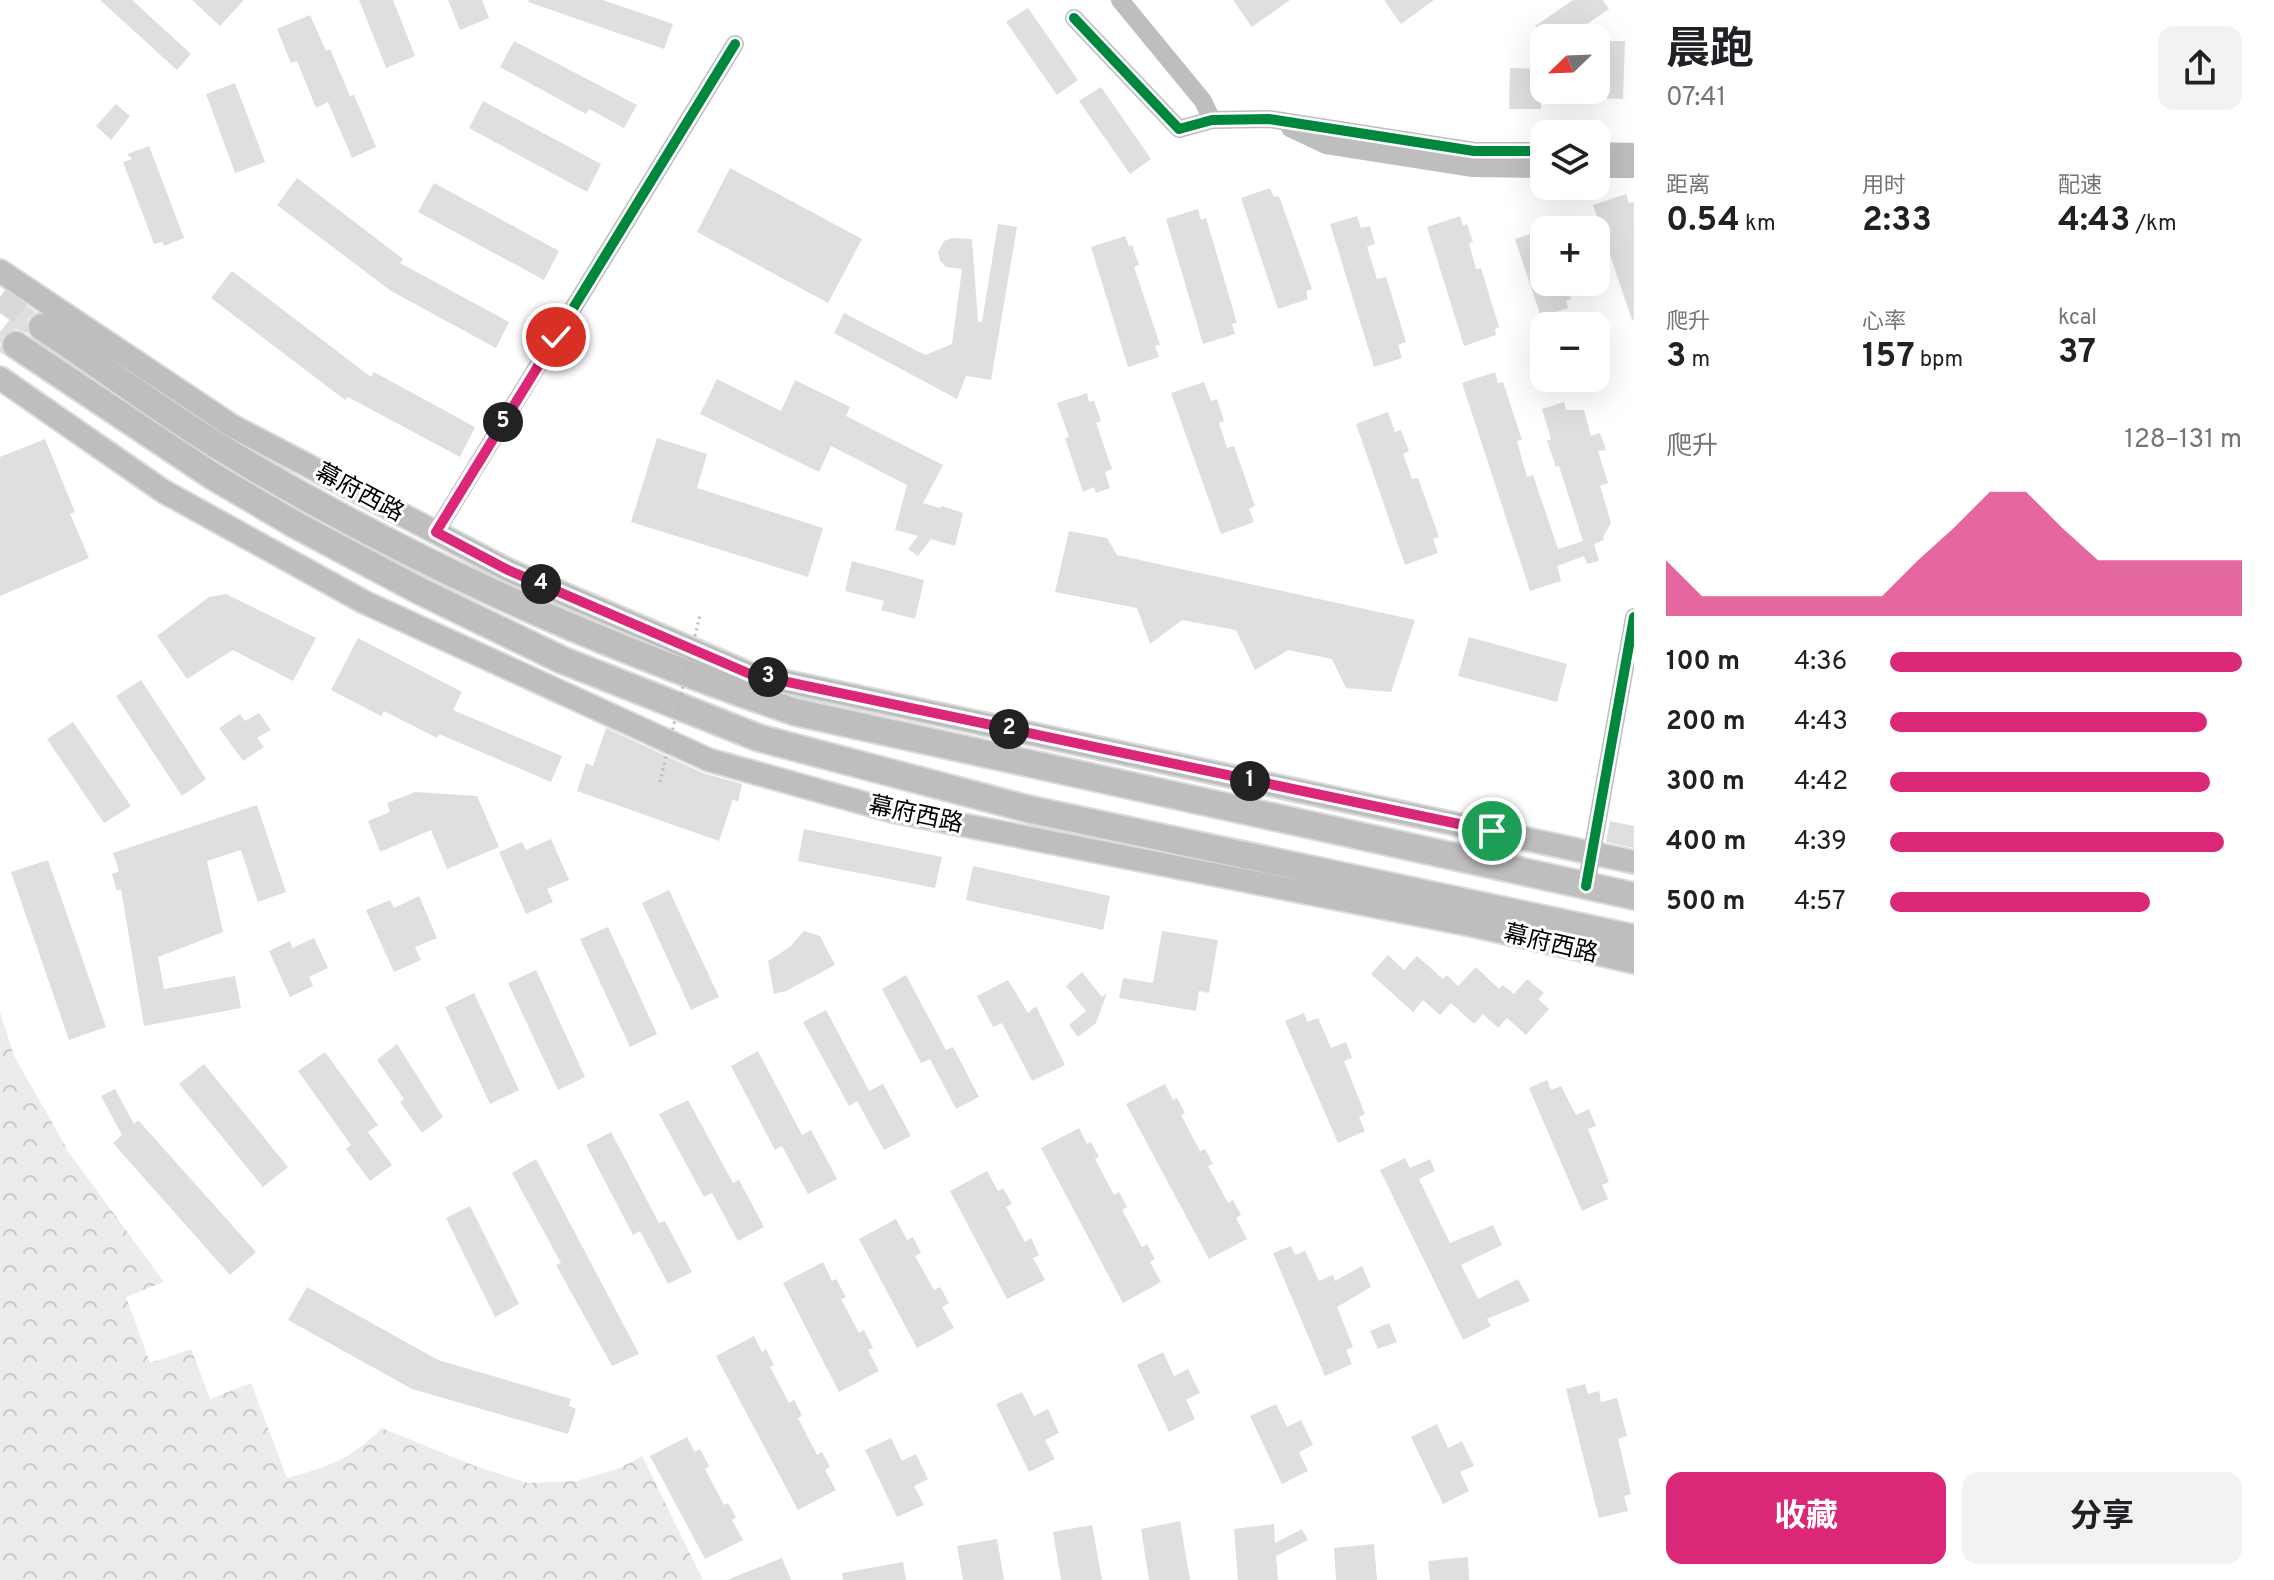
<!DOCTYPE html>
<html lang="zh">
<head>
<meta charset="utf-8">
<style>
  :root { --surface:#fff; --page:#f2f2f2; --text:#202124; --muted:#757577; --accent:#db2777 }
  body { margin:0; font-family:Overpass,"Noto Sans SC",sans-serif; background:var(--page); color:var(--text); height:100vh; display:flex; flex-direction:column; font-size:30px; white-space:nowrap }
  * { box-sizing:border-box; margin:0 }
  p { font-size:26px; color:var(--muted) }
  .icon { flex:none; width:44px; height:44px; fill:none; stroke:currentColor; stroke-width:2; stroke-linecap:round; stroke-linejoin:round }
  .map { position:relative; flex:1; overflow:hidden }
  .drawer { display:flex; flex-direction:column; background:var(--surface); width:640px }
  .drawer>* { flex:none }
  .needle { width:52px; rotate:247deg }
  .controls { position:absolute; left:1530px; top:24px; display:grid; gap:16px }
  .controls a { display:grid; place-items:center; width:80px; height:80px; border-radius:16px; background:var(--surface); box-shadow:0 8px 32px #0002; font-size:40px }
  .pin { position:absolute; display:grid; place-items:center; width:68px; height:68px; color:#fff; margin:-34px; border:4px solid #fff; border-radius:50%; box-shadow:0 2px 8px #0007 }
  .km { position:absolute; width:40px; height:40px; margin:-20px; border-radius:50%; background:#222; color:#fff; font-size:22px; line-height:40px; text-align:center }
  .round { display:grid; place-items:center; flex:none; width:84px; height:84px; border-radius:16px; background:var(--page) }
  .headline { display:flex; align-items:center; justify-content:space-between; height:136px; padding:0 32px }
  h1 { font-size:44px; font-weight:700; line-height:60px }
  .stats { display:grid; grid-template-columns:repeat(3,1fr); gap:12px; height:136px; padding:8px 32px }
  .stats div { display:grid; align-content:center }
  .stats b { font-size:34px; font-weight:700 }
  .stats small { font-size:22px; font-weight:400 }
  .stats p { font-size:22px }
  .chart { height:224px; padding:16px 32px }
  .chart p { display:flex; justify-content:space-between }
  .chart svg { width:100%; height:144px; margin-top:8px; fill:var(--accent); opacity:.7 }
  .button { display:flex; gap:16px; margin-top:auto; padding:16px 32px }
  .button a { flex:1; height:92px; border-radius:16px; background:var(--accent); color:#fff; font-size:32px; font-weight:700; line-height:92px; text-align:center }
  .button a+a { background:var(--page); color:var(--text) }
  ul { padding:0 32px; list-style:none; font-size:26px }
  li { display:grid; grid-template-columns:128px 96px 1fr; align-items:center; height:60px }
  li i { height:20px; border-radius:10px; background:var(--accent) }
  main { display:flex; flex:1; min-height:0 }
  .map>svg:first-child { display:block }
  .forest { fill:url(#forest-crowns) }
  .building { fill:#dfdfdf }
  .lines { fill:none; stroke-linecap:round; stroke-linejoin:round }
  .highway-tunnel { stroke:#d9d9d9; stroke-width:26; stroke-dasharray:26 13; stroke-linecap:butt }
  .major-casing { stroke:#dbdbdb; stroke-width:26 }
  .highway-casing { stroke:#dbdbdb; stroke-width:30 }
  .minor { stroke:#bebebe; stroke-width:18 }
  .major { stroke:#bebebe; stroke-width:22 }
  .highway { stroke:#bebebe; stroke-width:26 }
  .path-bridge { stroke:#b9b9b9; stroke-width:3; stroke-dasharray:2 4; stroke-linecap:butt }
  .cycleway-casing { stroke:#fff; stroke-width:15 }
  .cycleway { stroke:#00873e; stroke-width:10 }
  .route-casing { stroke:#fff; stroke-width:16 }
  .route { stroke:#db2777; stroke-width:10 }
  .labels { text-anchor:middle; stroke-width:6; stroke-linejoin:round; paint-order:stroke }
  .street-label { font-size:24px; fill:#000; stroke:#fff }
</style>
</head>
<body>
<main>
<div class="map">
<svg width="1634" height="1580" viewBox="0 0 1634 1580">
  <defs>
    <pattern id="forest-crowns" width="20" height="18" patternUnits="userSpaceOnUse" patternTransform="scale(2)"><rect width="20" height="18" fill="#ececec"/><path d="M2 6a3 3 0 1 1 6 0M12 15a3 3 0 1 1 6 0" fill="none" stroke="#c9c9c9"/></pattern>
  </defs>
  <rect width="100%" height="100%" fill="#fff"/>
  <path class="forest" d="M0,1012l14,44 56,98 94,128 -38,15 24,66 41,-14 19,50 41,-16 36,95c41,-11 64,-19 95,-50l93,38 53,17 49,-2 43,-13 22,-12 61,124h-703z"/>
  <g class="building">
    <polygon points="100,0 132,0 191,54 177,70"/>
    <polygon points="192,0 244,0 220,26"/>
    <polygon points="359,0 393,0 415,56 386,68"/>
    <polygon points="448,0 482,0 489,18 460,30"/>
    <polygon points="529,0 603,0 673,24 664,49 528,2"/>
    <polygon points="1233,0 1290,0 1252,27"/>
    <polygon points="1384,0 1434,0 1401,24"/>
    <polygon points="1573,0 1603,0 1609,9 1566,38 1543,38 1535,26"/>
    <polygon points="1028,8 1078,80 1057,95 1006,22"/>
    <polygon points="310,15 326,51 330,49 350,96 354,95 376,147 352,158 328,102 316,108 297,61 291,63 277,29"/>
    <polygon points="514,41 637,105 624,128 589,109 586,114 500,67"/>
    <polygon points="1596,41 1625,41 1623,99 1596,98"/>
    <polygon points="1510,68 1542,69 1541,109 1509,109"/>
    <polygon points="235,83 265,162 235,173 206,94"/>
    <polygon points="1101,87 1151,159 1130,174 1079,101"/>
    <polygon points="483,101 601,164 587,192 469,128"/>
    <polygon points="116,104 130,116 111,140 96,126"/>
    <polygon points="149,146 184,238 164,246 162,242 154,244 123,162 132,159 127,154"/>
    <polygon points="730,168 862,239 828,303 697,232"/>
    <polygon points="297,178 403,259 400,263 509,322 496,348 391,291 277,205"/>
    <polygon points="434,183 559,251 544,280 418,212"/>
    <polygon points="1270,188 1274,197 1279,196 1312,289 1306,291 1308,299 1278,309 1241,198"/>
    <polygon points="1626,194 1629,203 1634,202 1634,319 1632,320 1593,205"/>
    <polygon points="1198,209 1201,220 1206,218 1237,323 1232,324 1235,334 1203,344 1166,219"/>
    <polygon points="1357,216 1361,228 1370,226 1375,244 1367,247 1377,279 1386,277 1406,342 1398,345 1402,358 1374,367 1330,224"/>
    <polygon points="1460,216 1463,226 1467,224 1473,242 1469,243 1476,269 1481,268 1499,327 1495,329 1496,335 1464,346 1427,227"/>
    <polygon points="998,224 1017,227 991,380 966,376 957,399 834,333 844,313 925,355 952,344 962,269 946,267 940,261 938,252 944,241 952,238 972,239 978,322 982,322"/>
    <polygon points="1544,229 1544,282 1565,282 1571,299 1566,301 1568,308 1541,317 1515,239"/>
    <polygon points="1125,236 1129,246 1132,245 1139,265 1134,267 1160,345 1155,346 1159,357 1128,367 1091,247"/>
    <polygon points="232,271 371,377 374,372 475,427 460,457 348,397 345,400 211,298"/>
    <polygon points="23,303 36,312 28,319 27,333 16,329 3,336 0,345 5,356 0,352 0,332"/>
    <polygon points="1495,372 1498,383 1503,382 1522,440 1517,441 1527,477 1533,475 1558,549 1583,541 1559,466 1556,467 1547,441 1551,439 1542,409 1564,402 1566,410 1584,410 1591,436 1600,433 1606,450 1598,451 1608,483 1600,486 1611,523 1603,537 1604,540 1594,544 1599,561 1587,564 1584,556 1557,566 1561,581 1530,591 1462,383"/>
    <polygon points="717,379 781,411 795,380 850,407 846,416 943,465 923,503 940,508 942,506 963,513 955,546 931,539 918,556 908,549 918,536 895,530 907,485 831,446 819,472 700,414"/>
    <polygon points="1204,382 1211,401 1217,399 1224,421 1219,423 1227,448 1234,446 1255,506 1249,509 1254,522 1221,534 1171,393"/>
    <polygon points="1087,393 1089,402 1094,401 1101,421 1096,423 1112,469 1105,472 1110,488 1096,493 1094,487 1083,492 1065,438 1069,437 1057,403"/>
    <polygon points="1388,412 1395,432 1401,430 1409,451 1403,454 1412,479 1418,478 1439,537 1433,539 1438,553 1405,565 1356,424"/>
    <polygon points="657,438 707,454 697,488 823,528 808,577 631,522"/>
    <polygon points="45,439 75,512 70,514 89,558 0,596 0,457"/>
    <polygon points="1069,531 1107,538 1117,555 1415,620 1391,692 1346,688 1332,659 1288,650 1255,670 1236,630 1182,620 1150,644 1137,608 1055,592"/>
    <polygon points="852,561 924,580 915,619 881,610 884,601 845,591"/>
    <polygon points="226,594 316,638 293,681 233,650 187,679 157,636 209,597"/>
    <polygon points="1469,637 1567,664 1557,702 1458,676"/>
    <polygon points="358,638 462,692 453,710 562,756 551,782 439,734 437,738 384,711 381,716 331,690"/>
    <polygon points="141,680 206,779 182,796 116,696"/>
    <polygon points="259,713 271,730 257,738 264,747 243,761 219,728 240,714 245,721"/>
    <polygon points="73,722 131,806 104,823 47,739"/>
    <polygon points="606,728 703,773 742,784 738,802 733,799 719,841 577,791 586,763 593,766"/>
    <polygon points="415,792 477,796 499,847 447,869 431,830 380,852 368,821 390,812 387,803"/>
    <polygon points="257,805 286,892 258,902 241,850 207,861 223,932 158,957 164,989 235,976 241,1008 144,1026 121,889 117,891 112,874 119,871 113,853"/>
    <polygon points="1610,821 1634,826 1634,848 1606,842"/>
    <polygon points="804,829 942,857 935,888 798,861"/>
    <polygon points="551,839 569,880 547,889 553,902 526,914 499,852 522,842 526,850"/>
    <polygon points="48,860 106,1027 69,1040 11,872"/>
    <polygon points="973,866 1110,896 1103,930 966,900"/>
    <polygon points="669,890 719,997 691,1010 642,903"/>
    <polygon points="419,896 437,938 415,947 421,960 394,972 366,910 390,900 394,908"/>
    <polygon points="608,927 657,1034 630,1047 580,939"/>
    <polygon points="804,931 820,936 835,965 786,991 774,994 768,961 790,947"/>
    <polygon points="1162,931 1218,940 1209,993 1199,991 1196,1011 1119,998 1123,978 1153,983"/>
    <polygon points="314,938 328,968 309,977 313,986 290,997 269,951 290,941 292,948"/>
    <polygon points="1388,955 1404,970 1417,956 1443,979 1447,975 1458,986 1476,967 1499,989 1503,985 1514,994 1527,979 1544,993 1538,999 1549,1009 1526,1035 1507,1018 1498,1028 1483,1014 1474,1024 1451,1003 1440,1015 1423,1000 1413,1012 1371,974"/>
    <polygon points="536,970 585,1077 558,1090 508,983"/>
    <polygon points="1082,972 1102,997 1107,993 1096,1023 1078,1037 1069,1025 1086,1011 1066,986"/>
    <polygon points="906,975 946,1050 953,1047 979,1097 956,1109 930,1059 921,1063 882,989"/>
    <polygon points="1008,980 1028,1013 1036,1006 1065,1065 1032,1081 1002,1023 993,1027 977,996"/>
    <polygon points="474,993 519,1090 490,1104 445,1007"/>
    <polygon points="826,1010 869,1091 883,1084 911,1136 884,1150 857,1101 849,1106 803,1022"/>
    <polygon points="1304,1013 1307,1022 1318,1018 1331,1048 1346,1042 1352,1058 1344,1061 1365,1114 1359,1117 1365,1131 1338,1143 1285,1021"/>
    <polygon points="397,1044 443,1117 422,1133 400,1102 404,1099 377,1060"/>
    <polygon points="758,1051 802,1135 811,1130 837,1179 808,1194 782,1146 775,1150 731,1066"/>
    <polygon points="325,1052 378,1125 368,1132 392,1165 370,1181 346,1149 351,1145 298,1071"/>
    <polygon points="204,1064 288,1167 263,1187 179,1084"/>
    <polygon points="1547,1080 1551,1090 1561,1086 1576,1115 1589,1109 1596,1126 1588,1129 1609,1182 1602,1185 1608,1199 1582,1211 1529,1088"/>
    <polygon points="1165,1084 1173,1100 1177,1098 1185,1113 1181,1115 1200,1151 1205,1149 1213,1164 1208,1166 1228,1203 1233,1200 1241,1215 1236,1218 1247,1239 1209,1259 1126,1104"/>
    <polygon points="115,1089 134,1124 138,1120 256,1252 230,1275 113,1143 122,1135 101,1096"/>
    <polygon points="688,1100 733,1183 739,1180 764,1227 738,1241 712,1193 704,1197 659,1114"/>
    <polygon points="1079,1128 1087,1144 1091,1142 1099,1157 1095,1159 1114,1195 1119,1192 1127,1207 1122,1210 1142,1247 1147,1244 1155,1259 1150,1262 1161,1282 1123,1303 1041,1148"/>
    <polygon points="611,1132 659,1223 665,1221 692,1272 668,1284 640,1231 633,1235 586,1145"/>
    <polygon points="1405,1158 1410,1168 1430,1159 1435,1171 1419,1179 1450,1243 1493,1225 1502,1245 1461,1265 1478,1299 1518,1279 1530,1301 1487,1319 1491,1326 1463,1340 1380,1170"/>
    <polygon points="536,1159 639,1354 612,1366 556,1265 561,1263 512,1173"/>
    <polygon points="987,1171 998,1191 1003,1188 1012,1204 1006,1207 1025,1242 1031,1238 1039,1255 1033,1258 1045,1280 1007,1299 950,1191"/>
    <polygon points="470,1206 519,1304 495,1317 446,1218"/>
    <polygon points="896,1219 907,1240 913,1237 921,1253 915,1256 934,1290 940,1287 949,1303 942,1307 954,1328 917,1348 859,1239"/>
    <polygon points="1291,1246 1295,1255 1305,1251 1319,1281 1333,1275 1335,1281 1362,1266 1371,1287 1337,1307 1353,1347 1346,1350 1352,1364 1325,1376 1273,1253"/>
    <polygon points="823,1262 832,1281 836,1279 846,1297 841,1299 859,1333 864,1330 873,1348 868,1350 879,1371 839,1392 783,1283"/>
    <polygon points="307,1287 438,1360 571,1399 569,1406 576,1409 568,1434 412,1389 288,1320"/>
    <polygon points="1389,1323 1397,1342 1378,1349 1370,1331"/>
    <polygon points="754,1336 762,1352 766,1349 774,1365 770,1367 789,1403 794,1400 802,1415 798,1418 817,1455 822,1452 830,1467 825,1470 836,1490 798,1510 716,1356"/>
    <polygon points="1163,1352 1174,1376 1188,1369 1200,1393 1186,1400 1195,1419 1169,1432 1137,1365"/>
    <polygon points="1585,1384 1588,1394 1599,1391 1601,1402 1617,1398 1627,1436 1618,1439 1631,1494 1624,1496 1628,1511 1599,1518 1566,1389"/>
    <polygon points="1022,1392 1034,1416 1048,1409 1059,1433 1045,1440 1055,1459 1029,1472 996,1404"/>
    <polygon points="1276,1404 1287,1427 1301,1420 1313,1445 1299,1452 1308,1471 1282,1484 1250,1416"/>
    <polygon points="1437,1424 1448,1448 1462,1441 1474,1466 1460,1472 1469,1491 1443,1504 1411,1437"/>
    <polygon points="687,1437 695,1452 700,1449 709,1466 705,1469 724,1505 728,1503 736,1517 732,1520 743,1540 705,1559 650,1456"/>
    <polygon points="891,1438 902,1461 916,1454 928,1479 914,1486 924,1505 897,1517 865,1450"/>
    <polygon points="1180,1521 1190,1580 1149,1580 1141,1529"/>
    <polygon points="1274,1524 1275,1543 1302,1529 1308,1540 1276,1556 1278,1580 1238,1580 1234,1529"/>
    <polygon points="1092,1525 1102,1580 1061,1580 1053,1532"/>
    <polygon points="997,1539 1004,1580 963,1580 957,1546"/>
    <polygon points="1374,1544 1377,1580 1336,1580 1334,1548"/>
    <polygon points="1468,1557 1469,1580 1430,1580 1428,1561"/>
    <polygon points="782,1558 791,1580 730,1580 729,1579"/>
    <polygon points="903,1562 906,1580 843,1580 842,1573"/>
  </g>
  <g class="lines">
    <polyline class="highway-tunnel" points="0,297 42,327"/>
    <defs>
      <g id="major">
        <polyline points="0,271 232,426 508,570 750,674 1634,862"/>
        <polyline points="0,378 163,491 364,602 709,760 892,811 1471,925 1634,962"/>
      </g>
      <g id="highway">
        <path d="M42,327c59,39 116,82 176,119 180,111 377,198 577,266l839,184"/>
        <polyline points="16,345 211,475 296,525 420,591 562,660 759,738 1028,809 1634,938"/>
      </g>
    </defs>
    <use href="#major" class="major-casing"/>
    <use href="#highway" class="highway-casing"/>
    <g class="minor">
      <polyline points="1120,0 1203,101 1212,120"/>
      <polyline points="1074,18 1179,129 1212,120 1269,119 1474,151 1544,151"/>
      <polyline points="1290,128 1326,145 1473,168 1544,169"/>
      <polyline points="1596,151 1634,152"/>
      <polyline points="1596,169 1634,169"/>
      <polyline points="436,532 735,44"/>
      <polyline points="1586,886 1634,617"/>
    </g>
    <use href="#major" class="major"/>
    <use href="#highway" class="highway"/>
    <polyline class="path-bridge" points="660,782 700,615"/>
    <defs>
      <g id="cycleway">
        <polyline points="1074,18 1179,129 1212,120 1269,119 1474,151 1544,151"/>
        <polyline points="436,532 735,44"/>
        <polyline points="1586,886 1634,617"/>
      </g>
    </defs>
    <use href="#cycleway" class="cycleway-casing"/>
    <use href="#cycleway" class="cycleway"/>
  </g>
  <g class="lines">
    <defs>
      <polyline id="route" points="556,337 436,532 508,570 750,674 1492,831"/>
    </defs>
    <use href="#route" class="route-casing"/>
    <use href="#route" class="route"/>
  </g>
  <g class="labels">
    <g class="street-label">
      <text transform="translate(360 492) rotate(28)" y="8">幕府西路</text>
      <text transform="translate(916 814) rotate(12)" y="8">幕府西路</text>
      <text transform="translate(1551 943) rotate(13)" y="8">幕府西路</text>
    </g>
  </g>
</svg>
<div class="controls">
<a><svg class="needle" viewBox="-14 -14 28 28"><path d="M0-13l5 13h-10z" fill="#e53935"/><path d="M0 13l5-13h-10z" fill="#757577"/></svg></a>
<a><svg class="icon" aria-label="layers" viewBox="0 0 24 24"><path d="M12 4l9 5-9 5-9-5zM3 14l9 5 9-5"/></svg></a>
<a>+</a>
<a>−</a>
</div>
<div class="pin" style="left:1492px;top:831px;background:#1e9e55"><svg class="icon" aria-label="arrive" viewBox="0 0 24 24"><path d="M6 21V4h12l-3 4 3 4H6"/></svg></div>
<div class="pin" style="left:556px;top:337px;background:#d93025"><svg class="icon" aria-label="check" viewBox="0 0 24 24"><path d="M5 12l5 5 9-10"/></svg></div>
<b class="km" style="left:1250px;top:781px">1</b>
<b class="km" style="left:1009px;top:729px">2</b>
<b class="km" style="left:768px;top:677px">3</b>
<b class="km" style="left:541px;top:584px">4</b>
<b class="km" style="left:503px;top:422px">5</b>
</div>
<section class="drawer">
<div class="headline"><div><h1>晨跑</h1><p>07:41</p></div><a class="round"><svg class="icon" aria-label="share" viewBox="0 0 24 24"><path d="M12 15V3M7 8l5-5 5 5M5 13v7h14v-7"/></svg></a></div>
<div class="stats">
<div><p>距离</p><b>0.54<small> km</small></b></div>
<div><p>用时</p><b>2:33</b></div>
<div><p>配速</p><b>4:43<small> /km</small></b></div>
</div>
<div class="stats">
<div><p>爬升</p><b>3<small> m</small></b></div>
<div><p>心率</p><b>157<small> bpm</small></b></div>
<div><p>kcal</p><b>37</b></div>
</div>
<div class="chart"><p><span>爬升</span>128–131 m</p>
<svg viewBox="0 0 160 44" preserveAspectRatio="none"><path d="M0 44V27L10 38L20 38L30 38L40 38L50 38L60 38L70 27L80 17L90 6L100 6L110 17L120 27L130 27L140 27L150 27L160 27V44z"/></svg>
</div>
<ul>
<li><b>100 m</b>4:36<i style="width:100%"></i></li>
<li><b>200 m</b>4:43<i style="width:90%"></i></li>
<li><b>300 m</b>4:42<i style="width:91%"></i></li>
<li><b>400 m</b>4:39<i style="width:95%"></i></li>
<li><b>500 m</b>4:57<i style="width:74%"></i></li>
</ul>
<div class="button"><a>收藏</a><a>分享</a></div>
</section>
</main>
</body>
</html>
